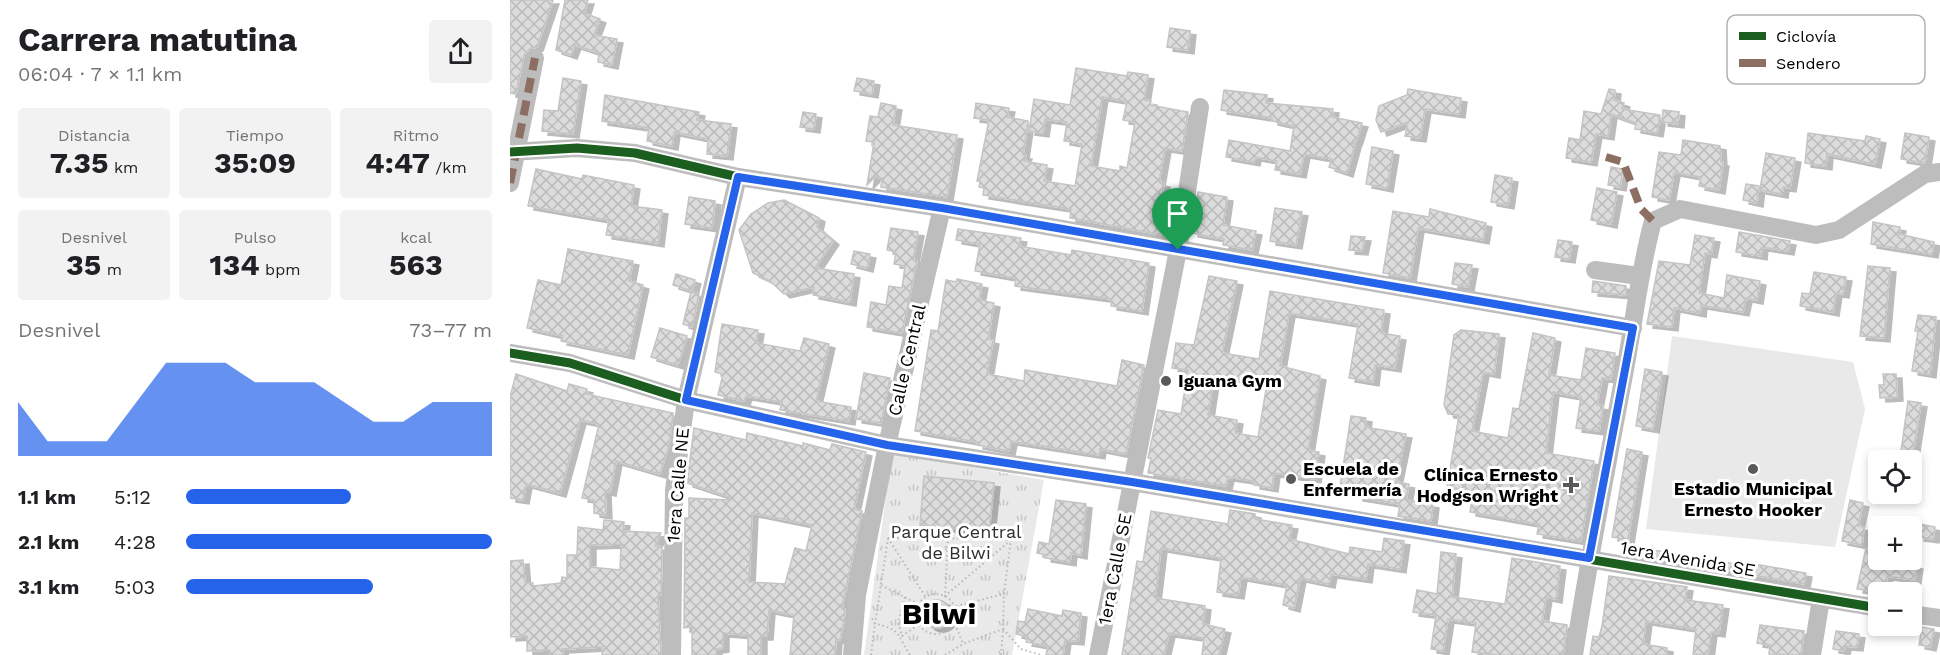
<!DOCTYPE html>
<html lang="es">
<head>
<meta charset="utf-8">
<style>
  :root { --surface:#fff; --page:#f2f2f2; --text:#202124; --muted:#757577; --accent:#2563eb }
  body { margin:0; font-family:"Work Sans",sans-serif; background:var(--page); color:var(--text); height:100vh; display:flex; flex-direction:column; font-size:22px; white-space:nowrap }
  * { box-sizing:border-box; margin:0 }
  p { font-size:20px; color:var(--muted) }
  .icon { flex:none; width:33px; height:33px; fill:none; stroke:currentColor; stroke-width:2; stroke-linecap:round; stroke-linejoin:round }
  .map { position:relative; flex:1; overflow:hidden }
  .drawer { display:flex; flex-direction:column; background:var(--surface); width:510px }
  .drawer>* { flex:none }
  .controls { position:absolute; left:1358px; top:450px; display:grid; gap:12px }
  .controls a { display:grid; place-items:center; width:54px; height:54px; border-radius:6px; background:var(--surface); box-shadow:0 3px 9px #0003; font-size:30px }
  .pin { position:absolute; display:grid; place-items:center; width:51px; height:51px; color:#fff; margin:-62px -26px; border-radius:50% 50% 50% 0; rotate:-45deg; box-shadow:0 0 6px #0007 }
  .pin .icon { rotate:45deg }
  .round { display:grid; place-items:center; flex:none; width:63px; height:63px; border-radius:6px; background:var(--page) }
  .overview { display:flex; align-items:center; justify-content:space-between; height:102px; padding:0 18px }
  h1 { font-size:33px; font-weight:700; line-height:45px }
  .figures { display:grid; grid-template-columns:repeat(3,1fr); gap:9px; height:102px; padding:6px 18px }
  .figures div { display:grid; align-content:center; border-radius:6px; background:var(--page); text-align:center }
  .figures b { font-size:30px; font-weight:700 }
  .figures small { font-size:16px; font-weight:400 }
  .figures p { font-size:16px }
  .chart { height:168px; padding:12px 18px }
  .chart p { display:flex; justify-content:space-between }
  .chart svg { width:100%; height:108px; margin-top:6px; fill:var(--accent); opacity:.7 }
  ul { padding:0 18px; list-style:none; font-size:20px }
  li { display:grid; grid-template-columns:96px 72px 1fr; align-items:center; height:45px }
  li i { height:15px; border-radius:8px; background:var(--accent) }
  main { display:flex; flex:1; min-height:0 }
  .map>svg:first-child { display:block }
  .grass { fill:#e9e9e9 }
  .park { fill:url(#park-tufts) }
  .building { fill:url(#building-cross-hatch); stroke:#c4c4c4; stroke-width:1.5; fill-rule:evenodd; filter:url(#shadow) }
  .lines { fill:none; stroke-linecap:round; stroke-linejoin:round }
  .path { stroke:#b8b8b8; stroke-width:2; stroke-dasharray:1.5 3; stroke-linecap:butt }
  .minor { stroke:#bdbdbd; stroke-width:18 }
  .quiet { stroke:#8d6e63; stroke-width:8; stroke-dasharray:15 8; stroke-linecap:butt }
  .cycleway-casing { stroke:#fff; stroke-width:13 }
  .cycleway { stroke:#1b5e20; stroke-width:9 }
  .route-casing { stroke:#fff; stroke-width:12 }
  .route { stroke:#2563eb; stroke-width:8 }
  .poi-dot { fill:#595959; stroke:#fff; stroke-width:2 }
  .labels { text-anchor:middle; stroke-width:6; stroke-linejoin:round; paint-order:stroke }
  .street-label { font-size:18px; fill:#000; stroke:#fff }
  .poi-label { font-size:18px; font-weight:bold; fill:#000; stroke:#fff; text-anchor:start }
  .park-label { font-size:18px; fill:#2e2e2e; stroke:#fff }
  .town-label { font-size:30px; font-weight:bold; fill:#000; stroke:#fff }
  .key { fill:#fff; stroke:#b2b2b2; stroke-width:1.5 }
  .key-label { font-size:16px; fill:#000 }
</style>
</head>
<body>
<main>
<section class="drawer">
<div class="overview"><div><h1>Carrera matutina</h1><p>06:04 · 7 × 1.1 km</p></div><a class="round"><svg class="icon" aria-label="share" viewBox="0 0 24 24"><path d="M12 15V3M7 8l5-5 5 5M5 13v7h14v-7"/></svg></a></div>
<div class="figures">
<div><p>Distancia</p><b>7.35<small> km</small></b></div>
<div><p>Tiempo</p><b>35:09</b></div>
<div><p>Ritmo</p><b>4:47<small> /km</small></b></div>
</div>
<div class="figures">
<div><p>Desnivel</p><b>35<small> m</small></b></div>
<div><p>Pulso</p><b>134<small> bpm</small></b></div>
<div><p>kcal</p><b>563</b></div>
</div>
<div class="chart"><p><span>Desnivel</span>73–77 m</p>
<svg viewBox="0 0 160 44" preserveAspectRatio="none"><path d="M0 44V22L10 38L20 38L30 38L40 22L50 6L60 6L70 6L80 14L90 14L100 14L110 22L120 30L130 30L140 22L150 22L160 22V44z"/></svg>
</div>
<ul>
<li><b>1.1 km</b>5:12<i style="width:54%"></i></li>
<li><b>2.1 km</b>4:28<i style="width:100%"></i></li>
<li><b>3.1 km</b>5:03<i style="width:61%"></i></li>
</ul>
</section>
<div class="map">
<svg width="1430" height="655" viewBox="0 0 1430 655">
  <defs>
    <pattern id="park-tufts" width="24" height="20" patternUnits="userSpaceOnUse" patternTransform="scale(1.5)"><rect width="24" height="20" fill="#e9e9e9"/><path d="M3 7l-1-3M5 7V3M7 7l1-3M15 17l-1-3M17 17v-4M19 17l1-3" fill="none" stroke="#c6c6c6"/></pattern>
    <pattern id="building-cross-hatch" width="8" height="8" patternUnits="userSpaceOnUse" patternTransform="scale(1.5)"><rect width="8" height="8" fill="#dcdcdc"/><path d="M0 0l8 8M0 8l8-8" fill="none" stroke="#bbb"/></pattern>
    <filter id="shadow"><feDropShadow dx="6" dy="4" stdDeviation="0" flood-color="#0004"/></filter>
  </defs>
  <rect width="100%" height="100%" fill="#fff"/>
  <polygon class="grass" points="1162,336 1343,362 1355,409 1325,547 1136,529"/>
  <polygon class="park" points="382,453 534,480 502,655 354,655"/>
  <g class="building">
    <polygon points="0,0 43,0 27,47 21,48 14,55 6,94 0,93"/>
    <polygon points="55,0 78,0 74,13 90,19 84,35 107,39 102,65 88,62 89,53 65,45 61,55 46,50"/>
    <polygon points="660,28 680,31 678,50 657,47"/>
    <path d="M566,68l51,8 1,-4 20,3 -4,25 7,1 -1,4 38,7 -6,39 -17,-3 -6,34 5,1 -5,30 13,2 -3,21 -99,-18 1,-9 -88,-14 1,-7 -5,-1 1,-6h-3l12,-61 -15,-2 2,-15 33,5 -2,9 21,4 -5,34h3l-2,6 23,4 -3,16 31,5 7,-42 -18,-3 3,-19 -22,-3 -2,14 -14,-2 5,-32 36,6zM592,97l25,4 -4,19 12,2 -8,46 -7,-2v5l-29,-5z"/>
    <polygon points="53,78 71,81 63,134 32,131 34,110 48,111"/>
    <polygon points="347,78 364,81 362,94 344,91"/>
    <polygon points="898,89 951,98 949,114 915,109 910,138 895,136 898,122 871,132 866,120 869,106 897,95"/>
    <polygon points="1099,89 1105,90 1104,100 1114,103 1112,109 1150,115 1147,133 1125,129 1126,123 1101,114 1098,136 1086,134 1081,162 1056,158 1059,138 1070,140 1074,111 1091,114"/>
    <polygon points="714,90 757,95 756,103 823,109 822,117 852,123 846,142 841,144 845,144 837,173 819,167 822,159 794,154 790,174 765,170 767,161 745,157 744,162 716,157 719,140 780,151 784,126 762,121 762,118 711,110"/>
    <polygon points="95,95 189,112 187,120 221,124 217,156 197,154 198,139 164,132 162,146 137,141 139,128 92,121"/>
    <polygon points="371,103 386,106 383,125 447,135 437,197 371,187 372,178 365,177 357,185 364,142 356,141 360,116 368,117"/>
    <polygon points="1153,110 1169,112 1168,124 1152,122"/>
    <polygon points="293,112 306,114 304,129 290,127"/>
    <polygon points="1298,133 1355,141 1356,136 1370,139 1365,164 1317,154 1316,166 1295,163"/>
    <polygon points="1395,133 1419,137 1415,163 1391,159"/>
    <polygon points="1173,140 1210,146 1211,162 1213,162 1209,190 1189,186 1191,177 1164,172 1159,200 1142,197 1149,152 1171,155"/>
    <polygon points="862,147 883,151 877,188 856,184"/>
    <polygon points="1256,153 1285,158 1280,188 1273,187 1272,194 1250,190"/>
    <polygon points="1101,167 1113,169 1110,187 1098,185"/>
    <polygon points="26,169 72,179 73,175 124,185 121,206 152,210 148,243 96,235 99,220 18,206"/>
    <polygon points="985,175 1002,178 998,205 981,202"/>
    <polygon points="1236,184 1249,186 1247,203 1233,200"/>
    <polygon points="1087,188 1107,192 1101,224 1081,220"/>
    <polygon points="688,192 717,197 713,225 746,231 742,250 713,245 714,239 682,233"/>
    <polygon points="179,197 205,201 202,228 175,224"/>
    <polygon points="274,200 309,218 307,227 323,241 305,268 344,274 340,302 303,295 304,287 274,294 260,281 243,273 229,230 241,214 258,203"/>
    <polygon points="765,208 792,212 786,245 760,241"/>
    <polygon points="920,209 976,223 973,240 908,228 900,278 873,273 883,211 919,217"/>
    <polygon points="1363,222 1390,227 1389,234 1424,242 1422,254 1361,244"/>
    <polygon points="381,228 408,232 403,260 407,261 392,333 357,327 361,302 376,305 379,286 392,288 395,266 384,264 386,252 377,250"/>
    <polygon points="448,229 511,238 509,246 561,255 562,250 639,263 632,311 601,306 602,299 505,286 506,278 465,271 470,244 446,240"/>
    <polygon points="1229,232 1280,241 1278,251 1252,247 1251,256 1226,252"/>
    <polygon points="1185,235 1204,238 1201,254 1195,253 1189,293 1214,298 1217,275 1250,281 1247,300 1236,298 1233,312 1191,305 1190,313 1164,308 1162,327 1137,324 1149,261 1180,265"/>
    <polygon points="841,236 855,237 852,251 839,250"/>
    <polygon points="1048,240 1062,242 1059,259 1045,257"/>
    <polygon points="58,249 123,261 119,281 133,285 118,355 51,341 53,336 17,328 28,280 51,285"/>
    <polygon points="344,251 360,254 357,268 341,264"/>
    <polygon points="945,263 962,265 958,287 942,284"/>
    <polygon points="1358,266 1380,268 1374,338 1350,336"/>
    <polygon points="1304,272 1336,277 1333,294 1326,293 1323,312 1290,306 1292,293 1300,294"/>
    <polygon points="166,274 185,280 182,291 163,285"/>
    <path d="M699,276l28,5 -15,72 37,6 11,-68 114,19 -3,23 19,3 -5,32 -20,-3 -2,17 -24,-4 9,-54 -69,-11 -9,53 40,10 -12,74 11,2 -4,27 -41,-6 -2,15 -18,-3 1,-4 -27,-4 -2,9 -78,-13 3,-15h-3l10,-48 23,4 7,-44 -16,-2 4,-25 18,2zM704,375l53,9 -9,53 -23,-4 2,-13 -29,-5z"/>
    <polygon points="447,279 472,284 469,300 484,303 478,339 483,340 477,374 514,381 515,370 607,386 612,360 634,365 616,454 590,449 589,455 501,441 499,451 467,445 468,442 405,431 421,330 428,331 436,280 446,282"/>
    <polygon points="1083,281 1116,286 1116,295 1082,292"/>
    <polygon points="181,292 189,294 182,327 173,324"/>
    <polygon points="1408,315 1426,317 1420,374 1402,371 1408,331 1405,331"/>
    <polygon points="212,324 248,330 246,343 290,351 294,338 319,344 306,401 341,407 339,421 270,410 272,402 236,396 234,401 208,395 213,374 205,372"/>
    <polygon points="150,328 177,336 168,365 141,357"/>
    <polygon points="951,330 989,334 984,374 973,372 962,431 998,438 1003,408 1009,409 1023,333 1045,338 1039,375 1071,380 1076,348 1105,353 1101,379 1092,378 1087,405 1093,406 1089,431 1066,428 1071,397 1043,392 1036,453 1084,461 1071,541 1027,534 1029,524 960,512 963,491 937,487 949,415 938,414 934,405 944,335"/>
    <polygon points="1135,369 1152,372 1143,429 1126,426"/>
    <polygon points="354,373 380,378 371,423 346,419"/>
    <polygon points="6,374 57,391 59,384 77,389 76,394 163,413 159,445 150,474 106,461 100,492 95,491 96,515 84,513 84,500 72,498 89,424 70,420 50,493 16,484 13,500 0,498 0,397"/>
    <polygon points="1373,374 1386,374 1387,397 1370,398 1369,385 1374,385"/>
    <polygon points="1398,401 1411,403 1402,460 1390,458"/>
    <polygon points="841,416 856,418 855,427 896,434 886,482 899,484 896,500 923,504 921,521 888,516 890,504 847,497 848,489 830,486"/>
    <path d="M184,428l52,12 1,-7 56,13v-3l27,7 2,-6 34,8 -12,57 8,2 -20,97 3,1 -1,12 -4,19 -4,-1 -1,16h-45l4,-40 -25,-5 -2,26h-6v19h-13v-20l-25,-2v15l-7,1v6h-24v-28l-8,1 1,-110h4v-20l41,2v-3l-43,-14zM242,513l60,12 -6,26 -11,-3 -10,36 -36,-2z"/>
    <polygon points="1117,449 1132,452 1118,540 1102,537"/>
    <polygon points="414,476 484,483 479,532 410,525"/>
    <polygon points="546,500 576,504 571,555 561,553 560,562 535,558 536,555 527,553 529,542 539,544"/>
    <polygon points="1340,500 1353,503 1348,526 1354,527 1352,545 1332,541"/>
    <polygon points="720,510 745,514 745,519 782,525 779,539 839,554 840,547 872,552 874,538 894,541 890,569 858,564 856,579 821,574 819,584 790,578 784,608 773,605 777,585 731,577 728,595 707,592 711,558 651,548 645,598 695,606 693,624 715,629 709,655 692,655 694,638 659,633 654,655 612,655 627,561 633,562 641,511 718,524"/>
    <path d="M94,520l20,2 -1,9 38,2 -6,13 7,1 -1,48h-3l3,60h-59v-8l-40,2 1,6h-13v-5l-23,1v-15l-17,1v-76l13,-1 2,23h8v3l28,-3 1,-6 5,1v-23h10l1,-28 25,3zM111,544l-1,26 -30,-3v-22z"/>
    <polygon points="1410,524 1425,527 1423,539 1408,537"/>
    <polygon points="1125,547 1226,564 1224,572 1123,555"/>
    <polygon points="1356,548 1368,550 1368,560 1389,560 1389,562 1407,565 1405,580 1377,576 1376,584 1362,582 1360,591 1347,589"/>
    <polygon points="931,552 946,554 942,597 995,604 1002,558 1050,566 1046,599 1036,597 1032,621 1057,625 1053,655 988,655 962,652 966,623 938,619 933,651 921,649 926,615 903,612 907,590 927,594"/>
    <polygon points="1239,563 1296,573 1294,584 1237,574"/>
    <polygon points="1099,576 1177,587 1175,600 1213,605 1209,633 1201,632 1198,655 1183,654 1186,629 1136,621 1133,644 1157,648 1157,655 1080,655 1083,636 1089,637 1092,626"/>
    <circle cx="427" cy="614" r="14"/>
    <polygon points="518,609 552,616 553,610 571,613 568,641 555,640 553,655 536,655 538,646 516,642 518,637 506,634 508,621 515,622"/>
    <polygon points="1250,625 1294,631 1291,655 1259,654 1260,645 1247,643"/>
    <polygon points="1412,627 1424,629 1420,647 1409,645"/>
    <polygon points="1326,631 1349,634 1347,647 1335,646 1334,651 1323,649"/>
  </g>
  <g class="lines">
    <g class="path">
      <path d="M378,538l-13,86c26,4 23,13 35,31"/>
      <polyline points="378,538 415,596"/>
      <polyline points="378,538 438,538"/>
      <polygon points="438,538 501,540 435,596"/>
      <polyline points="371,585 408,604"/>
      <circle cx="426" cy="614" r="20"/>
      <polyline points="395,597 388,622 392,636 408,625"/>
      <polyline points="446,606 494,594 501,540"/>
      <polyline points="445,624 453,644"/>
      <polyline points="493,629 511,649 531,655"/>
      <polyline points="361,655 365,624 362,618"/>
      <polyline points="435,655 453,644 493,629 494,594"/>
      <polyline points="491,655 493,629"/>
    </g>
    <g class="minor">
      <polyline points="0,152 67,148 125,153 228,177 432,208 1123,328"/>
      <polyline points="0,183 25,58"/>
      <polyline points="1085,270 1129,276"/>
      <polyline points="0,353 60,363 176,400 377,445 622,482 1368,608"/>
      <polyline points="1401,614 1430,618"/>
      <polyline points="162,655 164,490 176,400 228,177"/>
      <polyline points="342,655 347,595 377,445 432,208"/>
      <polyline points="588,655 668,250 690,107"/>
      <path d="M1064,655c15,-98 34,-194 52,-291 9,-49 14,-96 27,-143l27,-12 136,26 23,-5 86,-56 15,-2"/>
      <polyline points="1302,655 1311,599"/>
    </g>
    <g class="quiet">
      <polyline points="1096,157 1113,162 1131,209 1143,221"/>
      <polyline points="0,183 25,58"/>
    </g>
    <defs>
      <g id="cycleway">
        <polyline points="0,152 67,148 125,153 228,177 432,208 1123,328"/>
        <polyline points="0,353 60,363 176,400 377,445 622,482 1368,608"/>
      </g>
    </defs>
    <use href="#cycleway" class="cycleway-casing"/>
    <use href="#cycleway" class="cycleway"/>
  </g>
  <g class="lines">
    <defs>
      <polygon id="route" points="228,177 432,208 1123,328 1079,558 622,482 377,445 176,400"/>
    </defs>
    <use href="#route" class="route-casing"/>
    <use href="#route" class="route"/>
  </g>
  <g class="poi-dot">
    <circle cx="656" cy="381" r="6"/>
    <circle cx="1243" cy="469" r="6"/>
    <circle cx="781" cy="479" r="6"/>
    <path d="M1058 476h6v6h6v6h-6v6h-6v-6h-6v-6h6z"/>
  </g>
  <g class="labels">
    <g class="street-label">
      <text transform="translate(397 360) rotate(-77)" y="6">Calle Central</text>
      <text transform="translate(168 485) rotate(-85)" y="6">1era Calle NE</text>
      <text transform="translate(1178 559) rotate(10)" y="6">1era Avenida SE</text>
      <text transform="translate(605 569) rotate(-79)" y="6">1era Calle SE</text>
    </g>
    <g class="poi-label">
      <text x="668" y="387">Iguana Gym</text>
      <text x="793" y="475">Escuela de<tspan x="793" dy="21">Enfermería</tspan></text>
      <text x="1048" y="481" text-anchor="end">Clínica Ernesto<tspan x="1048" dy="21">Hodgson Wright</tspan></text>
      <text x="1243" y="495" text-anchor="middle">Estadio Municipal<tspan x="1243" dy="21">Ernesto Hooker</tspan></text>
    </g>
    <g class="park-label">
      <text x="446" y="538">Parque Central<tspan x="446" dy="21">de Bilwi</tspan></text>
    </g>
    <g class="town-label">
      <text x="429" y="624">Bilwi</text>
    </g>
  </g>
  <rect x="1217" y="15" width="198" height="69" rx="9" class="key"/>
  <rect x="1229" y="32" width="27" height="8" fill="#1b5e20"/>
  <rect x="1229" y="59" width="27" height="8" fill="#8d6e63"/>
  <g class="key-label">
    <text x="1266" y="42">Ciclovía</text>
    <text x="1266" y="69">Sendero</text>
  </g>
</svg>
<div class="controls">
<a><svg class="icon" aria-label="locate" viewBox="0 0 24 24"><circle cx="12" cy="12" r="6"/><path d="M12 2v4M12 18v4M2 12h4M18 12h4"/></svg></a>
<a>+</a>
<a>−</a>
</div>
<div class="pin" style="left:668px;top:250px;background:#1e9e55"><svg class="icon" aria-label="arrive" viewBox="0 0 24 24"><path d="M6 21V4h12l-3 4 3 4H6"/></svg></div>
</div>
</main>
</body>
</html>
